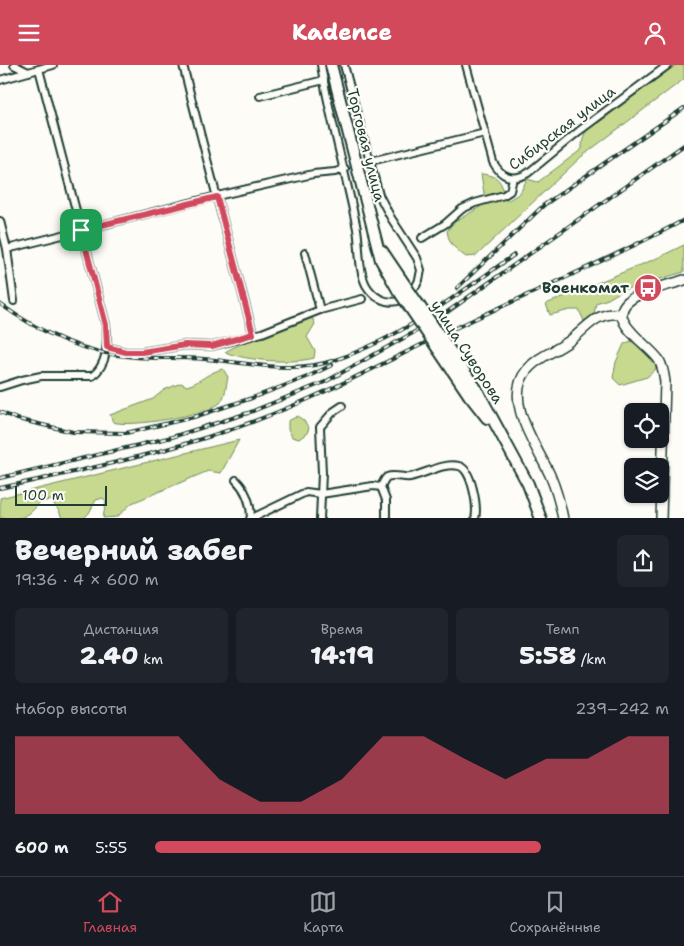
<!DOCTYPE html>
<html lang="ru">
<head>
<meta charset="utf-8">
<style>
  :root { --surface:#171b24; --page:#20242c; --text:#f1f3f6; --muted:#9ea1a6; --line:#363941; --accent:#d1495b }
  body { margin:0; font-family:"Shantell Sans",sans-serif; background:var(--page); color:var(--text); height:100vh; display:flex; flex-direction:column; font-size:19px; white-space:nowrap }
  * { box-sizing:border-box; margin:0 }
  p { font-size:16px; color:var(--muted) }
  .icon { flex:none; width:28px; height:28px; fill:none; stroke:currentColor; stroke-width:2; stroke-linecap:round; stroke-linejoin:round }
  .map { position:relative; height:453px; overflow:hidden }
  .side { display:flex; flex-direction:column; background:var(--surface); flex:1 }
  .side>* { flex:none }
  .controls { position:absolute; left:624px; top:338px; display:grid; gap:10px }
  .controls a { display:grid; place-items:center; width:45px; height:45px; border-radius:8px; background:var(--surface); box-shadow:0 1px 4px #0004; font-size:25px }
  .scale { position:absolute; left:15px; bottom:12px; width:92px; box-sizing:border-box; padding-left:5px; border:2px solid #1f3d34; border-top:0; font-size:14px; line-height:18px; white-space:nowrap; color:#1f3d34; -webkit-text-stroke:4px #fdfcf7; paint-order:stroke }
  .pin { position:absolute; display:grid; place-items:center; width:42px; height:42px; color:#fff; margin:-21px; border-radius:10px; box-shadow:0 2px 8px #0006 }
  .round { display:grid; place-items:center; flex:none; width:52px; height:52px; border-radius:8px; background:var(--page) }
  .summary { display:flex; align-items:center; justify-content:space-between; height:85px; padding:0 15px }
  h1 { font-size:28px; font-weight:800; line-height:38px }
  .figures { display:grid; grid-template-columns:repeat(3,1fr); gap:8px; height:85px; padding:5px 15px }
  .figures div { display:grid; align-content:center; border-radius:8px; background:var(--page); text-align:center }
  .figures b { font-size:25px; font-weight:800 }
  .figures small { font-size:14px; font-weight:400 }
  .figures p { font-size:14px }
  .chart { height:140px; padding:10px 15px }
  .chart p { display:flex; justify-content:space-between }
  .chart svg { width:100%; height:90px; margin-top:5px; fill:var(--accent); opacity:.7 }
  ul { padding:0 15px; list-style:none; font-size:16px }
  li { display:grid; grid-template-columns:80px 60px 1fr; align-items:center; height:38px }
  li i { height:12px; border-radius:6px; background:var(--accent) }
  header { display:flex; justify-content:space-between; align-items:center; height:65px; padding:0 15px; background:var(--accent); color:#fff; font-size:22px; font-weight:800 }
  .menu { display:flex; justify-content:space-around; align-items:center; height:70px; border-top:1px solid var(--line); background:var(--surface); font-size:14px; color:var(--muted) }
  .menu a { display:grid; justify-items:center; gap:2px }
  .menu .on { color:var(--accent) }
  .map>svg:first-child { display:block }
  .green { fill:#c6d98e; stroke:#728b61 }
  .lines { fill:none; stroke-linecap:round; stroke-linejoin:round }
  .street-casing { stroke:#1f3d34; stroke-width:10 }
  .secondary-casing { stroke:#1f3d34; stroke-width:12 }
  .primary-casing { stroke:#1f3d34; stroke-width:14 }
  .street { stroke:#fdfcf7; stroke-width:6 }
  .secondary { stroke:#fdfcf7; stroke-width:9 }
  .primary { stroke:#fdfcf7; stroke-width:10 }
  .rail-casing { stroke:#1f3d34; stroke-width:4 }
  .rail { stroke:#fdfcf7; stroke-width:2; stroke-dasharray:5.5; stroke-linecap:butt }
  .primary-bridge-casing { stroke:#1f3d34; stroke-width:14; stroke-linecap:butt }
  .primary-bridge { stroke:#fdfcf7; stroke-width:10 }
  .route-casing { stroke:#fff; stroke-width:10 }
  .route { stroke:#d1495b; stroke-width:6 }
  .labels { text-anchor:middle; stroke-width:4.5; stroke-linejoin:round; paint-order:stroke }
  .street-label { font-size:15px; fill:#1f3d34; stroke:#fdfcf7 }
  .poi-label { font-size:15px; font-weight:bold; fill:#1f3d34; stroke:#fdfcf7; text-anchor:end }
</style>
</head>
<body>
<header><svg class="icon" aria-label="menu" viewBox="0 0 24 24"><path d="M4 6h16M4 12h16M4 18h16"/></svg>Kadence<svg class="icon" aria-label="person" viewBox="0 0 24 24"><circle cx="12" cy="8" r="4"/><path d="M4 21q1-7 8-7t8 7"/></svg></header>
<div class="map">
<svg width="684" height="454" viewBox="0 0 684 454">
  <rect width="100%" height="100%" fill="#fdfcf7"/>
  <filter id="ink" filterUnits="userSpaceOnUse"><feTurbulence type="fractalNoise" baseFrequency=".02" numOctaves="2"/><feDisplacementMap in="SourceGraphic" scale="10" xChannelSelector="R" yChannelSelector="G"/><feConvolveMatrix kernelMatrix="1 2 1 2 8 2 1 2 1" color-interpolation-filters="sRGB"/></filter>
  <g filter="url(#ink)">
    <g class="green">
      <path d="M676,0h8v14l-103,78 -105,99 -10,1c-11,-8 -17,-13 -19,-26l6,-8 27,-16 4,-14 -3,-19c18,1 22,8 23,25l3,2 13,-8 7,-14 11,3 44,-33c0,-14 3,-20 16,-26z"/>
      <polygon points="684,180 684,207 623,225 608,234 596,238 594,250 588,256 584,256 579,245 570,245 550,250 546,239 655,194"/>
      <path d="M307,253l6,1 2,5 -8,13 8,14 -1,7c-21,6 -68,3 -89,-6l9,-5z"/>
      <path d="M631,276c11,7 25,14 25,28l-9,8 -27,8 -7,-7 3,-16 8,-18z"/>
      <path d="M223,304l5,8c-2,8 -2,19 -8,26 -14,12 -90,25 -107,19l-3,-7 43,-16 11,-9 17,-7 6,3c14,-4 21,-14 36,-17z"/>
      <polygon points="298,351 304,356 309,363 307,368 299,374 292,372 288,364 288,356"/>
      <path d="M239,375l-18,33 -13,-2 -76,32 -15,14 -14,1 3,-17 -3,-3 -7,2 -7,13 -5,5h-22l-3,-7 -8,-11 -11,2c-13,17 -19,17 -40,16v-20z"/>
    </g>
    <g class="lines">
      <defs>
        <g id="street">
          <polyline points="14,0 28,7"/>
          <path d="M183,0c22,90 47,180 70,269"/>
          <path d="M321,0c9,55 25,109 36,164 3,18 1,40 9,56 7,12 19,19 32,16"/>
          <polyline points="344,0 379,130 391,153 417,193 421,205 419,215 416,221"/>
          <path d="M466,0l27,97c8,15 20,20 35,11l51,-42 89,-66"/>
          <polyline points="0,15 53,0"/>
          <polyline points="260,31 324,15"/>
          <polyline points="371,96 485,68"/>
          <polyline points="0,156 7,184 14,236"/>
          <polyline points="422,173 445,159 462,144 475,138 504,130 510,126 513,113"/>
          <polyline points="7,184 217,131 313,109 335,107 345,104"/>
          <polyline points="305,188 320,245"/>
          <polyline points="107,282 126,287 142,287 185,280 212,281 262,268 320,245 362,234"/>
          <path d="M0,322l22,-7 19,-4h51c16,-11 16,-33 14,-51l-67,-256"/>
          <path d="M236,415c11,11 15,23 15,39"/>
          <path d="M381,422c2,-4 3,-8 6,-10 7,-3 16,1 23,0 15,-3 34,-15 49,-11 13,3 19,41 16,53"/>
          <polyline points="381,422 386,435 386,454"/>
          <polyline points="250,454 306,427 321,429 373,421 381,422"/>
          <polyline points="320,454 322,408 320,362 333,347 342,341"/>
        </g>
        <g id="secondary">
          <path d="M563,454c-3,-16 -7,-30 -13,-44 -13,-29 -48,-75 -23,-105 10,-13 27,-18 41,-28 20,-14 27,-31 54,-28"/>
          <path d="M661,454l4,-137c-1,-8 -2,-15 -6,-22 -13,-19 -64,-45 -19,-66 14,-6 30,-9 44,-14"/>
        </g>
        <g id="primary">
          <polyline points="331,0 381,195 398,225"/>
          <polyline points="382,186 405,220"/>
          <polyline points="477,325 528,419 541,454"/>
          <polyline points="469,330 487,353"/>
        </g>
      </defs>
      <use href="#street" class="street-casing"/>
      <use href="#secondary" class="secondary-casing"/>
      <use href="#primary" class="primary-casing"/>
      <use href="#street" class="street"/>
      <use href="#secondary" class="secondary"/>
      <use href="#primary" class="primary"/>
      <defs>
        <g id="rail">
          <polyline points="457,223 544,140 684,43"/>
          <path d="M0,239c39,28 87,51 135,53 23,2 46,0 69,2 43,3 88,16 131,1 66,-22 122,-65 179,-105"/>
          <polyline points="0,347 17,354 73,367 126,368 194,352 252,333 307,312 332,300"/>
          <polyline points="0,413 172,372 248,348 325,317 436,255 684,80"/>
          <path d="M0,423c85,-18 170,-36 252,-66 79,-29 151,-70 227,-105 69,-32 138,-61 205,-97"/>
        </g>
      </defs>
      <use href="#rail" class="rail-casing"/>
      <use href="#rail" class="rail"/>
      <defs>
        <g id="primary-bridge">
          <polyline points="405,220 477,325"/>
          <polyline points="398,225 469,330"/>
        </g>
      </defs>
      <use href="#primary-bridge" class="primary-bridge-casing"/>
      <use href="#primary-bridge" class="primary-bridge"/>
    </g>
  </g>
  <g class="lines" filter="url(#ink)">
    <defs>
      <polygon id="route" points="217,132 253,269 212,281 185,280 142,287 126,287 107,282 106,260 81,165"/>
    </defs>
    <use href="#route" class="route-casing"/>
    <use href="#route" class="route"/>
  </g>
  <defs>
    <symbol id="bus-disc" viewBox="-11 -11 22 22"><circle r="9.5" fill="#d1495b" stroke="#fdfcf7"/><path d="M-5-6H5V4H4V6H2V4H-2V6H-4V4H-5ZM-3.5-4V0h7V-4ZM-3.5 1.2v1.5H-2V1.2ZM2 1.2v1.5H3.5V1.2Z" fill="#fff"/></symbol>
  </defs>
  <g fill-rule="evenodd">
    <use href="#bus-disc" x="632" y="207" width="32" height="32"/>
  </g>
  <g class="labels">
    <g class="street-label">
      <text transform="translate(562 63) rotate(-37)" y="5">Сибирская улица</text>
      <text transform="translate(366 80) rotate(76)" y="5">Торговая улица</text>
      <text transform="translate(467 287) rotate(57)" y="5">улица Суворова</text>
    </g>
    <g class="poi-label">
      <text x="629" y="228">Военкомат</text>
    </g>
  </g>
</svg>
<div class="controls">
<a><svg class="icon" aria-label="locate" viewBox="0 0 24 24"><circle cx="12" cy="12" r="6"/><path d="M12 2v4M12 18v4M2 12h4M18 12h4"/></svg></a>
<a><svg class="icon" aria-label="layers" viewBox="0 0 24 24"><path d="M12 4l9 5-9 5-9-5zM3 14l9 5 9-5"/></svg></a>
</div>
<div class="scale">100 m</div>
<div class="pin" style="left:81px;top:165px;background:#1e9e55"><svg class="icon" aria-label="arrive" viewBox="0 0 24 24"><path d="M6 21V4h12l-3 4 3 4H6"/></svg></div>
</div>
<section class="side">
<div class="summary"><div><h1>Вечерний забег</h1><p>19:36 · 4 × 600 m</p></div><a class="round"><svg class="icon" aria-label="share" viewBox="0 0 24 24"><path d="M12 15V3M7 8l5-5 5 5M5 13v7h14v-7"/></svg></a></div>
<div class="figures">
<div><p>Дистанция</p><b>2.40<small> km</small></b></div>
<div><p>Время</p><b>14:19</b></div>
<div><p>Темп</p><b>5:58<small> /km</small></b></div>
</div>
<div class="chart"><p><span>Набор высоты</span>239–242 m</p>
<svg viewBox="0 0 160 44" preserveAspectRatio="none"><path d="M0 44V6L10 6L20 6L30 6L40 6L50 27L60 38L70 38L80 27L90 6L100 6L110 17L120 27L130 17L140 17L150 6L160 6V44z"/></svg>
</div>
<ul>
<li><b>600 m</b>5:55<i style="width:75%"></i></li>
</ul>
</section>
<nav class="menu">
<a class="on"><svg class="icon" aria-label="home" viewBox="0 0 24 24"><path d="M3 11l9-7 9 7M6 9v11h12V9"/></svg>Главная</a>
<a><svg class="icon" aria-label="map" viewBox="0 0 24 24"><path d="M3 6l6-2 6 2 6-2v14l-6 2-6-2-6 2zM9 4v14M15 6v14"/></svg>Карта</a>
<a><svg class="icon" aria-label="saved" viewBox="0 0 24 24"><path d="M7 4h10v16l-5-4-5 4z"/></svg>Сохранённые</a>
</nav>
</body>
</html>
